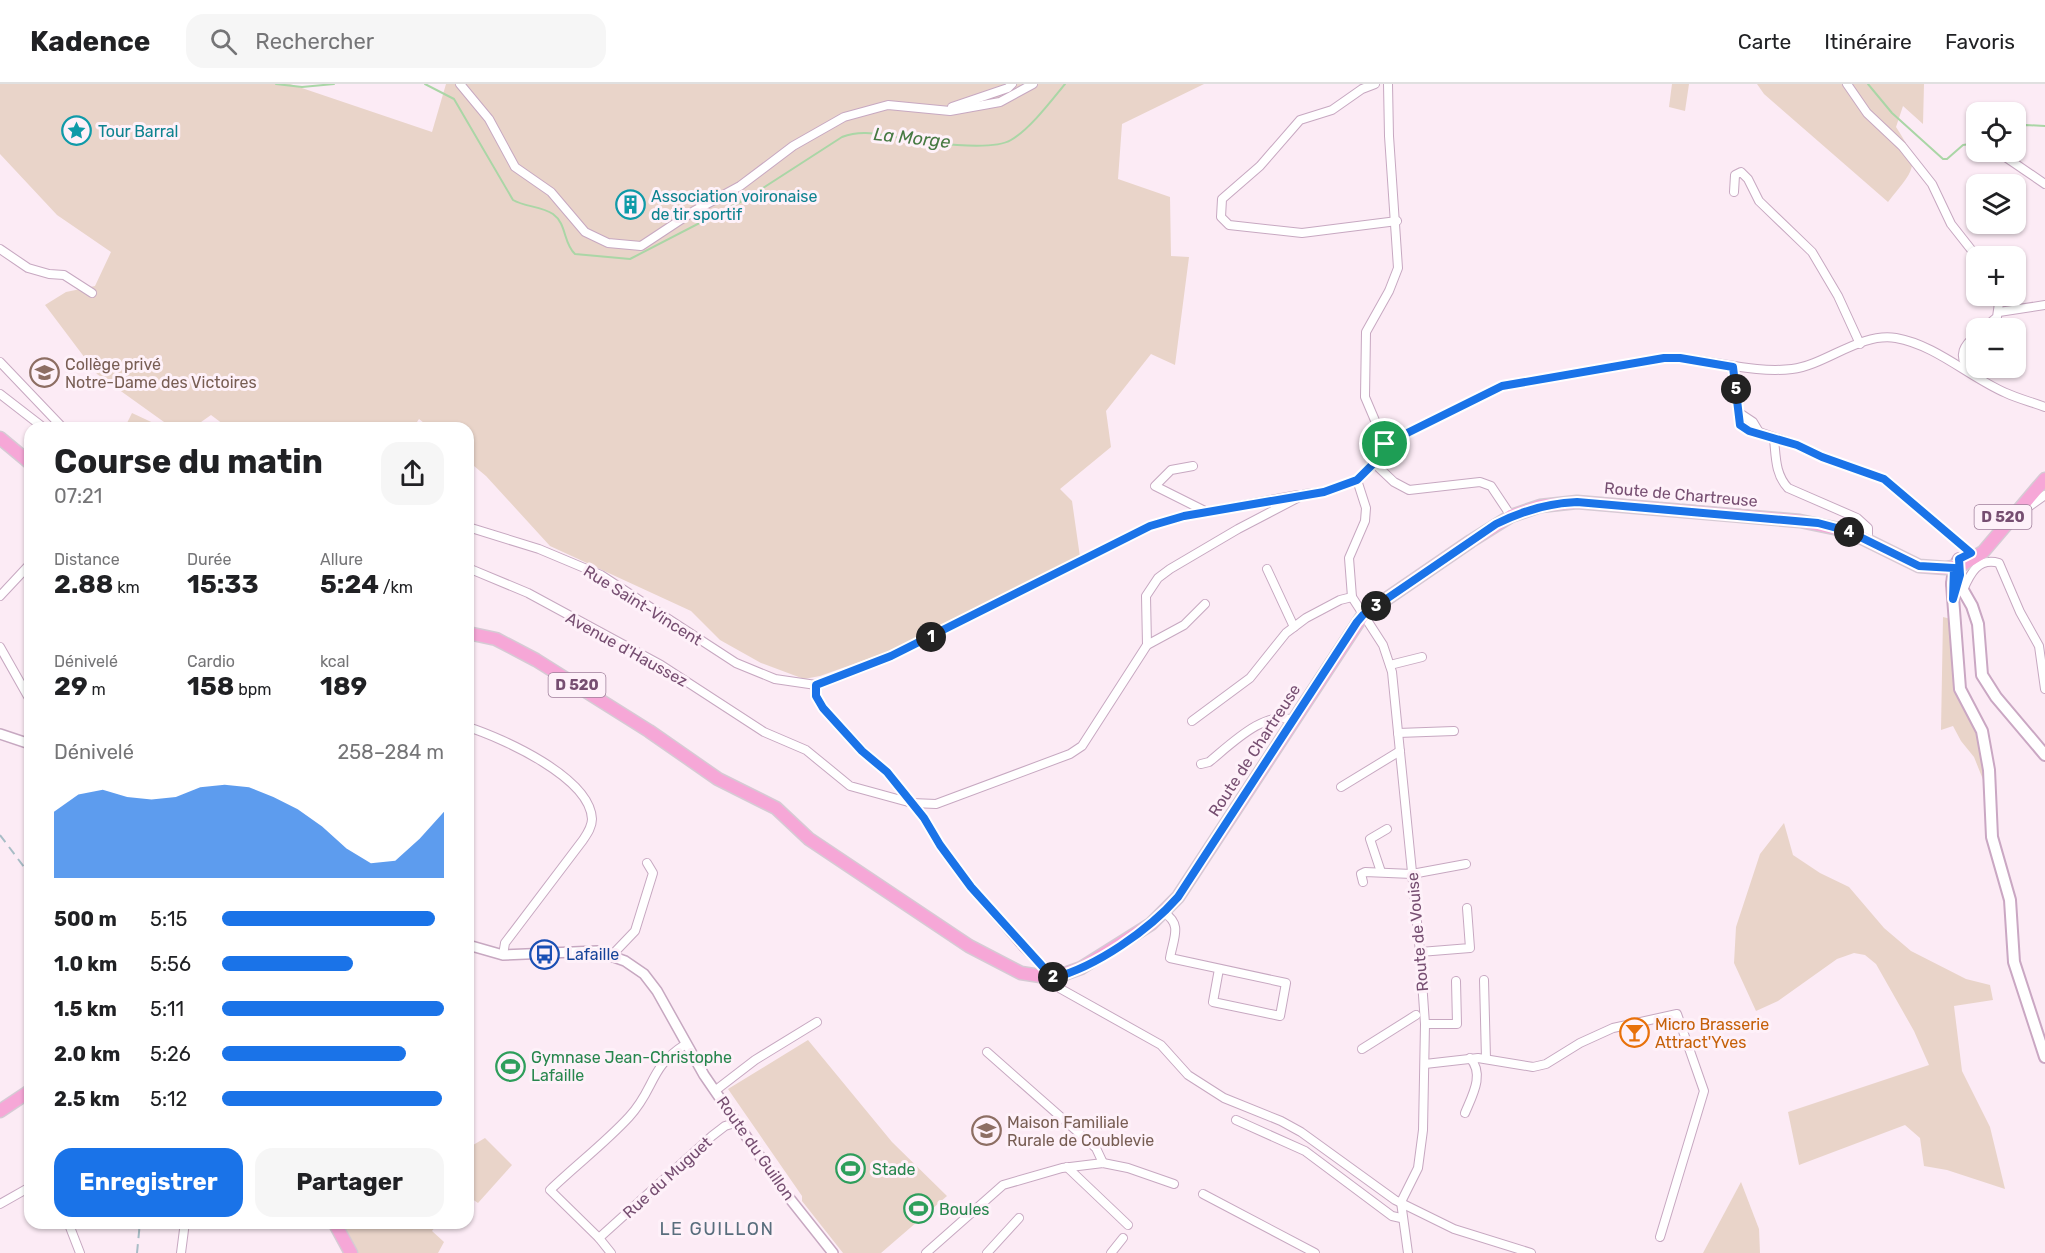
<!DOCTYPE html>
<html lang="fr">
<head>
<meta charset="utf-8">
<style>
  :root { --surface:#fff; --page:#f6f6f6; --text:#202124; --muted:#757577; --line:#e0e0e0; --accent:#1a73e8 }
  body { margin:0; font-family:Rubik,sans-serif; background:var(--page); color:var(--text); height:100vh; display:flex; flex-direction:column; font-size:22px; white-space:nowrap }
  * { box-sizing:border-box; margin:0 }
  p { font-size:20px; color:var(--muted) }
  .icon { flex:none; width:33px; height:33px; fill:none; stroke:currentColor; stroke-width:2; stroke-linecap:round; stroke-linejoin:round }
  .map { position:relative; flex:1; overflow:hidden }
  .side { position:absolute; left:24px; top:338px; width:450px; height:807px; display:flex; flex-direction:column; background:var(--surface); border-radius:18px; box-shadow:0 2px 4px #0004 }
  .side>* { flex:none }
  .buttons { position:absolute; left:1966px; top:18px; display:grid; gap:12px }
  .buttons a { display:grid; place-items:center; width:60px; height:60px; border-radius:12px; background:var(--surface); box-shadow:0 2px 4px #0004; font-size:30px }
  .pin { position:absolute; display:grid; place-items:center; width:51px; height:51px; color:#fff; margin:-26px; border:3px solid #fff; border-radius:50%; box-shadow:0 2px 6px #0007 }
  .km { position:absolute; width:30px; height:30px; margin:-15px; border-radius:50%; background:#222; color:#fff; font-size:16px; line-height:30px; text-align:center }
  .round { display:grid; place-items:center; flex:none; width:63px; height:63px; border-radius:18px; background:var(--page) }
  .head { display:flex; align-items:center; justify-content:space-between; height:102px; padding:0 30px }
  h1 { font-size:33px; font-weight:700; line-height:45px }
  .figures { display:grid; grid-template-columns:repeat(3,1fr); gap:9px; height:102px; padding:6px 30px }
  .figures div { display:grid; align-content:center }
  .figures b { font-size:26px; font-weight:700 }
  .figures small { font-size:16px; font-weight:400 }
  .figures p { font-size:16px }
  .chart { height:168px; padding:12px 30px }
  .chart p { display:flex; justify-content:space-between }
  .chart svg { width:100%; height:108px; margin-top:6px; fill:var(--accent); opacity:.7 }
  .primary-button { display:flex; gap:12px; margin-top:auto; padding:12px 30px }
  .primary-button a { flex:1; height:69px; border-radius:18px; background:var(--accent); color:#fff; font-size:24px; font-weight:700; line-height:69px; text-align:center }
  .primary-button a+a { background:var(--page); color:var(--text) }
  ul { padding:0 30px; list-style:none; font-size:20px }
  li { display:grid; grid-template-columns:96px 72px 1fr; align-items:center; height:45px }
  li i { height:15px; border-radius:8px; background:var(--accent) }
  header { display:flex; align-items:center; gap:36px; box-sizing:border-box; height:84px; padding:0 30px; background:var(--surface); border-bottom:2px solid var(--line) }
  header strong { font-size:28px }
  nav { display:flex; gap:33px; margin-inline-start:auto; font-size:21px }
  .search { width:420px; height:54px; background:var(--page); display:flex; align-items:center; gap:15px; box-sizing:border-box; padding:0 21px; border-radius:18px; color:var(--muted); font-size:22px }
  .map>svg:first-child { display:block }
  .green { fill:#e9d4c9 }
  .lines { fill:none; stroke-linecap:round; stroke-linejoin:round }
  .stream { stroke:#aad6a6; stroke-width:2 }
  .minor-casing { stroke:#c7a8c1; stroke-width:10 }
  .tertiary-casing { stroke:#c7a8c1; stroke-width:12 }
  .secondary-casing { stroke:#caa7c3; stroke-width:14 }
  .primary-casing { stroke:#d6cad4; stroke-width:15 }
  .minor { stroke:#fff; stroke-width:8 }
  .tertiary { stroke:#fff; stroke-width:9 }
  .secondary { stroke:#fff; stroke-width:10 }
  .primary { stroke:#f6a7d7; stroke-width:12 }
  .rail { stroke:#a8bdc6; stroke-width:2; stroke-dasharray:9 6; stroke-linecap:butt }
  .route-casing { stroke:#fff; stroke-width:12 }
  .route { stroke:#1a73e8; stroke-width:8 }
  .labels { text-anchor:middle; stroke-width:6; stroke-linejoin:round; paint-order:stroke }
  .shield { fill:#fef1f9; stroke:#9f7f9a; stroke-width:1.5 }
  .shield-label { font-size:15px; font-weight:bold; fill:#764e71 }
  .culture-label { font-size:16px; fill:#0d838f; stroke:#fef1f9; text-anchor:start }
  .education-label { font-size:16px; fill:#785e54; stroke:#fef1f9; text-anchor:start }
  .street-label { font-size:16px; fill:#764e71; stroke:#fef1f9 }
  .transit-label { font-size:16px; fill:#164399; stroke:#fef1f9; text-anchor:start }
  .food-label { font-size:16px; fill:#c56008; stroke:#fef1f9; text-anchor:start }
  .leisure-label { font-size:16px; fill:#27864d; stroke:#fef1f9; text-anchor:start }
  .water-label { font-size:18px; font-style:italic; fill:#467942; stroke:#fef1f9 }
  .neighbourhood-label { font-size:18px; letter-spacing:1.5px; fill:#596e7d; stroke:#fef1f9 }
</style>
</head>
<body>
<header>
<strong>Kadence</strong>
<div class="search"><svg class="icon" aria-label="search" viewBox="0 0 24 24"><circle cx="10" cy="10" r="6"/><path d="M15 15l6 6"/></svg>Rechercher</div>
<nav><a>Carte</a><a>Itinéraire</a><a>Favoris</a></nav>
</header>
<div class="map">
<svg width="2045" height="1169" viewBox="0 0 2045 1169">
  <rect width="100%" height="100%" fill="#fcebf5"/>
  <g class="green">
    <polygon points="0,0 290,0 432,48 446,0 1204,0 1122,40 1118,95 1170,113 1171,172 1189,173 1175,281 1151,270 1106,327 1111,363 1060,405 1072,417 1080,473 904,562 820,592 804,595 761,579 720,556 691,527 550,462 486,392 468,377 468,344 429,343 419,335 413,344 227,343 211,331 194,343 171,343 97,290 45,221 66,208 95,202 111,168 57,131 0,70"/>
    <polygon points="1672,0 1689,0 1685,27 1669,23"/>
    <path d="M1757,0h167l-1,40 -20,-18 -7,21c25,39 20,40 -8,75l-124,-108z"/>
    <polygon points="132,329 162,343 125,343"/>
    <polygon points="1943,533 1951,535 1954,595 1982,663 1984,698 1974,673 1961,657 1953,642 1941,646"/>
    <polygon points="1784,739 1793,771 1820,789 1849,803 1884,844 1911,867 1966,895 1990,901 1993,916 1954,922 1962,987 1990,1043 2005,1105 1947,1086 1924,1082 1920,1054 1905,1041 1799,1081 1788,1028 1929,981 1914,947 1876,880 1865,871 1854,869 1837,875 1778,917 1756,927 1734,879 1736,843 1760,770"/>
    <polygon points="808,956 892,1058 947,1112 881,1169 843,1169 802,1117 802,1112 728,1005"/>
    <polygon points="485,1054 512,1081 478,1119 468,1112 468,1064"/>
    <polygon points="1741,1098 1759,1145 1760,1169 1703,1169"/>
    <polygon points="344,1138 438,1139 432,1147 444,1158 438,1169 356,1169 340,1141"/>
  </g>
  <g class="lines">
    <g class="stream">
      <polyline points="276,0 302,3 334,0"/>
      <path d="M425,0l29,15 59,101c12,7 28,6 40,14 14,10 10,29 22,40l55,5 116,-60 96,-62c21,-8 38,-2 59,1 23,4 90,14 110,2 19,-11 40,-39 54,-56"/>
      <polyline points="1868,0 1892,29 1943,75 1947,75 1963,61 1977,59"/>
      <polyline points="2016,44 2026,41 2045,42"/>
    </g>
    <defs>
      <g id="minor">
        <polyline points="460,0 489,35 515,83 551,108 585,148 608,159 641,162 694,127 740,102 793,62 844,33 888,21 950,27 1000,18 1033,0"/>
        <polyline points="1375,0 1362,5 1332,26 1300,36 1260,82 1222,115 1221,133 1229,141 1302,149 1397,137"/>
        <polyline points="1847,0 1867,29 1902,62 1932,100 1951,140 1977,173"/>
        <polyline points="952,23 1008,4 1012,0"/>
        <polyline points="2004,72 2045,100"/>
        <polyline points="1734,108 1735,91 1741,88 1748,95 1759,117 1812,168 1838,212 1860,260"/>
        <polyline points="0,165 28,184 49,190 64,191 92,209"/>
        <polyline points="1999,228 2045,221"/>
        <polyline points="1984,244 1997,233 2000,212"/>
        <polyline points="0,278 63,344"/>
        <polyline points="1733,283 1740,341 1749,347 1759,348 1797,361 1822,373 1886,396 1976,474"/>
        <path d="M1969,286c-12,-15 -5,-25 8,-36"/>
        <polyline points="0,310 44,344"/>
        <polyline points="1741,330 1753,338 1759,348"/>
        <path d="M1774,355c2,18 1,35 14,49l69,30 11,10v12"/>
        <polyline points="1385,360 1365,313 1366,248 1389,207 1398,184 1389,52 1388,0"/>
        <polyline points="1374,379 1394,398 1409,406 1480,398 1491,402 1511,432"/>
        <polyline points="1193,382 1171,386 1155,402 1207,428"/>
        <polyline points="1357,396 1366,424 1365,437 1349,474 1352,513 1383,561 1392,588 1420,868 1425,940 1423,1046 1418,1084 1401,1118 1408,1169"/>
        <polyline points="2024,426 2045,411"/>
        <polyline points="468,443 539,465 601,491 736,579 775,595 816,601 891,572 1150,442 1184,432 1298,411"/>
        <path d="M468,484l60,25 133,72 103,67 42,18 44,36 62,17 24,1 134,-50 12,-8 65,-101 -1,-49 12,-18 12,-9 68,-40 67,-35 19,-2 33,-12 17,-17 11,-19 117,-58 162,-28c43,-1 85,16 128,11 34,-4 68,-37 104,-31 40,7 73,39 110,55 13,6 26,9 39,14"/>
        <polyline points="1267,485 1294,543"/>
        <path d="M1963,506c7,-16 15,-33 36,-27l21,49 19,34 6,43"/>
        <polyline points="0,512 30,480"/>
        <polyline points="1147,561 1184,541 1205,520"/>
        <polyline points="0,563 30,616"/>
        <polyline points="1390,581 1422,573"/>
        <polyline points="816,601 816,612 823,624 863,667 887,688 924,733 940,761 971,803 1023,863 1050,888 1061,905 1161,961 1188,991 1224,1014 1281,1037 1301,1048 1395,1116 1454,1145 1531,1169"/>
        <polyline points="1192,637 1250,594 1286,549 1306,534 1340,516 1352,513"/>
        <path d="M468,643c34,11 122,50 124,92 0,8 -5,15 -9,21l-78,103 -2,12"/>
        <polyline points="1398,649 1454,647"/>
        <path d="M1201,680l8,-2c20,-16 58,-55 85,-41"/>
        <polyline points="1341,703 1400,667"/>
        <polyline points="1381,788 1370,755 1387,745"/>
        <polyline points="1363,798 1361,790 1365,788 1412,790 1466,780"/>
        <path d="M1164,829c19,11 9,26 6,45l116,25 -6,33 -67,-14 6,-33"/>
        <polyline points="1420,868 1470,864 1467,824"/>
        <polyline points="612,871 635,847 653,789 647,779"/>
        <polyline points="1484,896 1486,975"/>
        <polyline points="1425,940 1457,940 1456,897"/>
        <polyline points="1362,965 1416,931"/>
        <polyline points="987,968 1096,1064 1103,1079"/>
        <polyline points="1425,980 1478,974 1533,983 1546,980 1580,959 1613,944 1677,930 1704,1007 1660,1153"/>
        <polyline points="716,1006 755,976 817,938"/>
        <path d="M1465,1029c7,-17 20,-39 5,-55"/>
        <polyline points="1236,1036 1305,1067 1392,1132 1401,1134"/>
        <polyline points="1067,1083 1128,1141"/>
        <polyline points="1203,1110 1315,1169"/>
        <polyline points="0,1120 30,1103"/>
        <polyline points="68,1138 80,1169"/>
        <polyline points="599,1154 712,1052 725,1042 738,1038"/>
        <polyline points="181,1169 185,1138"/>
        <path d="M611,1169l-12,-15 -49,-48c26,-25 55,-47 79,-73 27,-29 19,-49 57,-73"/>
        <polyline points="926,1169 1003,1101 1062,1084 1103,1079 1128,1084 1174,1100"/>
        <polyline points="987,1169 1019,1134"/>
        <polyline points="1111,1169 1123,1154"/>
      </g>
      <g id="tertiary">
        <polyline points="0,650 30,660"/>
        <polyline points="468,861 503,871 597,867 625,877 644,890 657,907 704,991 783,1106 833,1169"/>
      </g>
      <g id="secondary">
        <polyline points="1959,475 1954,484 1952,500 1960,605 1982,647 1989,686 1992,753 2010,816 2014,878 2045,973"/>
        <polyline points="1952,500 1960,501 1972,522 1978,540 1982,591 1996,613 2045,671"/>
      </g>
      <g id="primary">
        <polyline points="0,354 30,379"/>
        <polyline points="468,549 496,555 536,576 649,647 718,695 776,724 809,755 969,862 1021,889 1053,894 1081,884 1151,840 1178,813 1363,531 1471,457 1511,432 1540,422 1577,418 1800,437 1848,447 1919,482 1946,484 1960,482 1983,468 2045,395"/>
        <polyline points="0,1027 30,1007"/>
        <polyline points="334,1138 351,1169"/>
      </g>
    </defs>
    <use href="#minor" class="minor-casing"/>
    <use href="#tertiary" class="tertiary-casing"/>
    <use href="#secondary" class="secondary-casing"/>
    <use href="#primary" class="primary-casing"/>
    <use href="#minor" class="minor"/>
    <use href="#tertiary" class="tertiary"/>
    <use href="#secondary" class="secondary"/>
    <use href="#primary" class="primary"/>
    <g class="rail">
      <polyline points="0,751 30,791"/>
      <polyline points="137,1169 140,1138"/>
    </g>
  </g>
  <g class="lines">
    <defs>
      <path id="route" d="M1664,274h16l53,9 7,58 9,6 48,14 25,12 62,22 87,74 -12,6 1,16 -7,24 1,-31 -35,-2 -71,-35 -30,-8 -241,-21c-30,1 -55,9 -81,22l-133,91 -6,7 -179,275c-29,33 -82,70 -125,81l-82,-91 -31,-42 -16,-27 -37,-46 -25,-21 -39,-43 -7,-12v-11l75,-29 259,-130 34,-10 140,-24 33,-12 17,-17 11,-19 117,-58z"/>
    </defs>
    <use href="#route" class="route-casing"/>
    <use href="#route" class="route"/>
  </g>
  <defs>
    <symbol id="sight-ring" viewBox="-11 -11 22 22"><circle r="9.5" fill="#fef1f9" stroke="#0f9aa8" stroke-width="1.5"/><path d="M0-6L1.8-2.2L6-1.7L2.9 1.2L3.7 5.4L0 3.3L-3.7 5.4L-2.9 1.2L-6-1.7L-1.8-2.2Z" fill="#0f9aa8"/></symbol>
    <symbol id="building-ring" viewBox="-11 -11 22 22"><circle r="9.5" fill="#fef1f9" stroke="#0f9aa8" stroke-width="1.5"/><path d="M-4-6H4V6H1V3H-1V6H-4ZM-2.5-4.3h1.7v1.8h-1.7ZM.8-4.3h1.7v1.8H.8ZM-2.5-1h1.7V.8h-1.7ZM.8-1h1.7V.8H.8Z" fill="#0f9aa8"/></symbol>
    <symbol id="school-ring" viewBox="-11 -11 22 22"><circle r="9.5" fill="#fef1f9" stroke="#8d6e63" stroke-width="1.5"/><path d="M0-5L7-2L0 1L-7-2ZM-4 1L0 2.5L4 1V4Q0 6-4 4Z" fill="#8d6e63"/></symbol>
    <symbol id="bus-ring" viewBox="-11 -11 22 22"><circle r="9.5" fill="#fef1f9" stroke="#1a4fb4" stroke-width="1.5"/><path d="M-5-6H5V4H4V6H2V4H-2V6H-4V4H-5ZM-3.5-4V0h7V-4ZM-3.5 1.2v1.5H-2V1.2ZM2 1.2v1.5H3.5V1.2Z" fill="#1a4fb4"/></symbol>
    <symbol id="bar-ring" viewBox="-11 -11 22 22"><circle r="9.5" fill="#fef1f9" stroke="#e8710a" stroke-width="1.5"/><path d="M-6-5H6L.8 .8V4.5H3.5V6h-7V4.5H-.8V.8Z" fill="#e8710a"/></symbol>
    <symbol id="stadium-ring" viewBox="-11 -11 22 22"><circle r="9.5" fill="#fef1f9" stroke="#2e9e5b" stroke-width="1.5"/><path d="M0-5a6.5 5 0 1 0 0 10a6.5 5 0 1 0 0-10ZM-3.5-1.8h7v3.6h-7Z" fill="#2e9e5b"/></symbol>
  </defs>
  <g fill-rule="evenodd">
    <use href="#sight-ring" x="60" y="30" width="33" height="33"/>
    <use href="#building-ring" x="614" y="104" width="33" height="33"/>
    <use href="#school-ring" x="28" y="272" width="33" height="33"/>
    <use href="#bus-ring" x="528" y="854" width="33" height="33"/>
    <use href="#bar-ring" x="1618" y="932" width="33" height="33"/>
    <use href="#stadium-ring" x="494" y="966" width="33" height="33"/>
    <use href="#school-ring" x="970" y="1030" width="33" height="33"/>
    <use href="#stadium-ring" x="834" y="1068" width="33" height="33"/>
    <use href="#stadium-ring" x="902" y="1108" width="33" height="33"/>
  </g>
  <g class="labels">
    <g class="shield">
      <rect x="1974.5" y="421" width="57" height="24" rx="4.5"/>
      <rect x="548.5" y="589" width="57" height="24" rx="4.5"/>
    </g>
    <g class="shield-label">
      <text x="2003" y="438">D 520</text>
      <text x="577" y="606">D 520</text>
    </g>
    <g class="culture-label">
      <text x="98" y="53">Tour Barral</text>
      <text x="651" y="118">Association voironaise<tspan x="651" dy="18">de tir sportif</tspan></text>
    </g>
    <g class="education-label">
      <text x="65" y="286">Collège privé<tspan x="65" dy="18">Notre-Dame des Victoires</tspan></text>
      <text x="1007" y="1044">Maison Familiale<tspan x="1007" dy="18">Rurale de Coublevie</tspan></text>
    </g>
    <g class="street-label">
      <text transform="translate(1681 410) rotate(5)" y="6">Route de Chartreuse</text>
      <text transform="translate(643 521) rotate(32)" y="6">Rue Saint-Vincent</text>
      <text transform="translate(627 565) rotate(29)" y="6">Avenue d'Haussez</text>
      <text transform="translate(1254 666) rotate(-57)" y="6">Route de Chartreuse</text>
      <text transform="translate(1417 848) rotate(-95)" y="6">Route de Vouise</text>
      <text transform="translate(756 1064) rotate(55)" y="6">Route du Guillon</text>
      <text transform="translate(667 1093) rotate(-42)" y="6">Rue du Muguet</text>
    </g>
    <g class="transit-label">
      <text x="566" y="876">Lafaille</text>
    </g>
    <g class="food-label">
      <text x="1655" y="946">Micro Brasserie<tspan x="1655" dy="18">Attract'Yves</tspan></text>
    </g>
    <g class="leisure-label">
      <text x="531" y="979">Gymnase Jean-Christophe<tspan x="531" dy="18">Lafaille</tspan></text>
      <text x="872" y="1091">Stade</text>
      <text x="939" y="1131">Boules</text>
    </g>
    <g class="water-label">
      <text transform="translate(912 54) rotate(6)" y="6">La Morge</text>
    </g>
    <g class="neighbourhood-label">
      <text x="717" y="1151">LE GUILLON</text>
    </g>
  </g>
</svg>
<div class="buttons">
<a><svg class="icon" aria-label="locate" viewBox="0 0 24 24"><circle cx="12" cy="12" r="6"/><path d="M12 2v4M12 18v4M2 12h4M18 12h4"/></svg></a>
<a><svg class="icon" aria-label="layers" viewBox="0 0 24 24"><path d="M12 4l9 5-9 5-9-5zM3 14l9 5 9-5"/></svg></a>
<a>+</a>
<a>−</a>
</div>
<div class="pin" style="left:1385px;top:360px;background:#1e9e55"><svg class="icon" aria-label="arrive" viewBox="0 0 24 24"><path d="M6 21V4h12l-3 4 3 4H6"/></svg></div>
<b class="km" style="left:931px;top:553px">1</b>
<b class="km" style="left:1053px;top:893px">2</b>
<b class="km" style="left:1376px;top:522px">3</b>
<b class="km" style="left:1849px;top:448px">4</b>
<b class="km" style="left:1736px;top:305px">5</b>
<section class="side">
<div class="head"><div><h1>Course du matin</h1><p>07:21</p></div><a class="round"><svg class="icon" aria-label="share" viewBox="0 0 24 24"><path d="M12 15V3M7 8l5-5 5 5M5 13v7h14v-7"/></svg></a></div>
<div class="figures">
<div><p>Distance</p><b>2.88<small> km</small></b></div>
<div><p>Durée</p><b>15:33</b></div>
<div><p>Allure</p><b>5:24<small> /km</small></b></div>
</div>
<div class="figures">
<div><p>Dénivelé</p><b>29<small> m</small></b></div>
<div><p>Cardio</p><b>158<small> bpm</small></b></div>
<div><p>kcal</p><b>189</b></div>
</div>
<div class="chart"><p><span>Dénivelé</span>258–284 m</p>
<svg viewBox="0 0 160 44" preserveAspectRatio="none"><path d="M0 44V17L10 10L20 8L30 11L40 12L50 11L60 7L70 6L80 7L90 11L100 16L110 23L120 32L130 38L140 37L150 28L160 17V44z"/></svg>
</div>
<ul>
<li><b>500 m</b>5:15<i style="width:96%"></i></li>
<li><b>1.0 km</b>5:56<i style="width:59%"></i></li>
<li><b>1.5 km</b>5:11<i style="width:100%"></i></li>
<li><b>2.0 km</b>5:26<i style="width:83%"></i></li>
<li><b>2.5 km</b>5:12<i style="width:99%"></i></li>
</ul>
<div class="primary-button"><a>Enregistrer</a><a>Partager</a></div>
</section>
</div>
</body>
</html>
